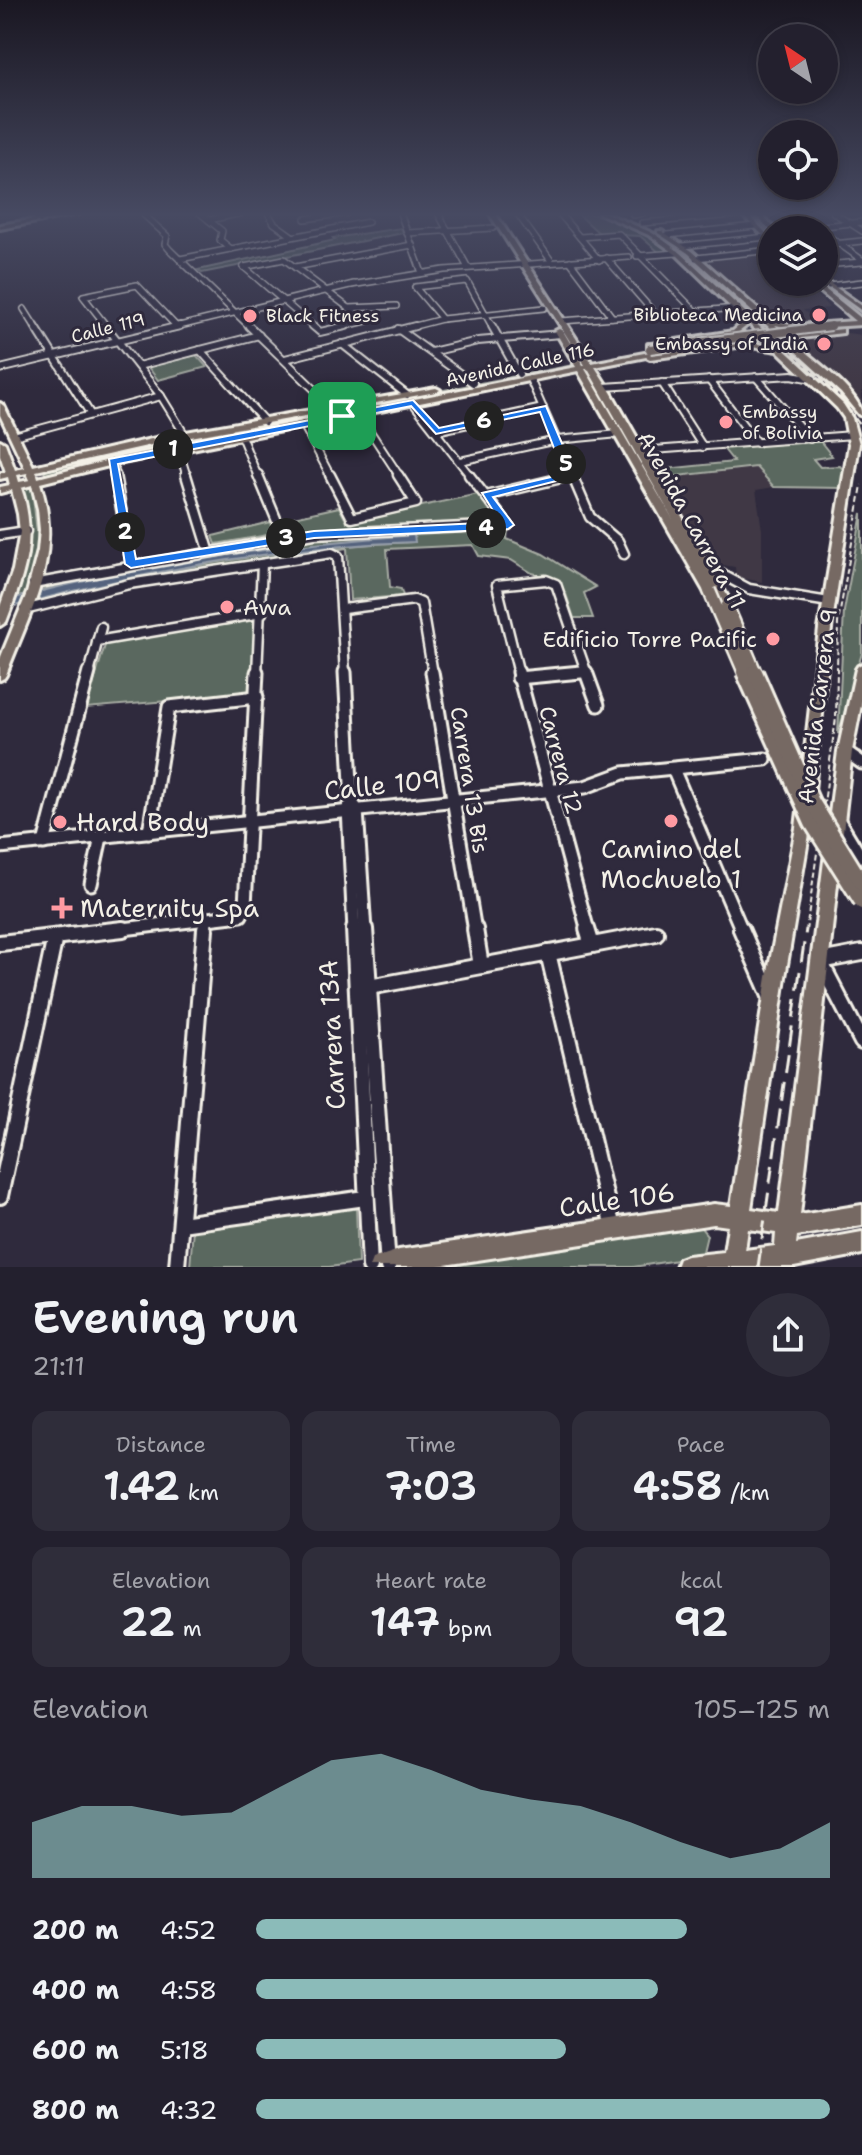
<!DOCTYPE html>
<html lang="en">
<head>
<meta charset="utf-8">
<style>
  :root { --surface:#23202e; --page:#2f2d3a; --text:#f1f3f6; --muted:#a3a3aa; --line:#403e4a; --accent:#8bbbb9 }
  body { margin:0; font-family:"Shantell Sans",sans-serif; background:var(--page); color:var(--text); height:100vh; display:flex; flex-direction:column; font-size:30px; white-space:nowrap }
  * { box-sizing:border-box; margin:0 }
  p { font-size:26px; color:var(--muted) }
  .icon { flex:none; width:44px; height:44px; fill:none; stroke:currentColor; stroke-width:2; stroke-linecap:round; stroke-linejoin:round }
  .map { position:relative; height:1267px; overflow:hidden }
  .drawer { display:flex; flex-direction:column; background:var(--surface); flex:1 }
  .drawer>* { flex:none }
  .needle { width:52px; rotate:325deg }
  .tools { position:absolute; left:758px; top:24px; display:grid; gap:16px }
  .tools a { display:grid; place-items:center; width:80px; height:80px; border-radius:50%; background:var(--surface); box-shadow:0 4px 12px #0003,0 0 0 2px var(--line); font-size:40px }
  .pin { position:absolute; display:grid; place-items:center; width:68px; height:68px; color:#fff; margin:-34px; border-radius:16px; box-shadow:0 4px 12px #0006 }
  .km { position:absolute; width:40px; height:40px; margin:-20px; border-radius:50%; background:#222; color:#fff; font-size:22px; line-height:40px; text-align:center }
  .round { display:grid; place-items:center; flex:none; width:84px; height:84px; border-radius:42px; background:var(--page) }
  .overview { display:flex; align-items:center; justify-content:space-between; height:136px; padding:0 32px }
  h1 { font-size:44px; font-weight:600; line-height:60px }
  .figures { display:grid; grid-template-columns:repeat(3,1fr); gap:12px; height:136px; padding:8px 32px }
  .figures div { display:grid; align-content:center; border-radius:16px; background:var(--page); text-align:center }
  .figures b { font-size:40px; font-weight:600 }
  .figures small { font-size:22px; font-weight:400 }
  .figures p { font-size:22px }
  .chart { height:224px; padding:16px 32px }
  .chart p { display:flex; justify-content:space-between }
  .chart svg { width:100%; height:144px; margin-top:8px; fill:var(--accent); opacity:.7 }
  ul { padding:0 32px; list-style:none; font-size:26px }
  li { display:grid; grid-template-columns:128px 96px 1fr; align-items:center; height:60px }
  li i { height:20px; border-radius:10px; background:var(--accent) }
  .map>svg:first-child { display:block }
  .built { fill:#403945 }
  .green { fill:#5a685e; stroke:#a7aca3; stroke-width:2 }
  .water { fill:#54647e; stroke:#949ca8; stroke-width:2 }
  .lines { fill:none; stroke-linecap:round; stroke-linejoin:round }
  .stream { stroke:#949ca8; stroke-width:2 }
  .river { fill:#54647e; fill-rule:evenodd }
  .minor-far4-casing { stroke:#f4f1e8; stroke-width:8 }
  .minor-far3-casing { stroke:#f4f1e8; stroke-width:10 }
  .minor-far2-casing { stroke:#f4f1e8; stroke-width:13 }
  .minor-far1-casing { stroke:#f4f1e8; stroke-width:17 }
  .minor-casing { stroke:#f4f1e8; stroke-width:20 }
  .major-casing { stroke:#f4f1e8; stroke-width:6 }
  .minor-far4 { stroke:#2f2a3d; stroke-width:5 }
  .minor-far3 { stroke:#2f2a3d; stroke-width:6 }
  .minor-far2 { stroke:#2f2a3d; stroke-width:8 }
  .minor-far1 { stroke:#2f2a3d; stroke-width:11 }
  .minor { stroke:#2f2a3d; stroke-width:14 }
  .major { fill:#766964; fill-rule:evenodd }
  .rail-far1 { stroke:#f4f1e8; stroke-width:2; stroke-dasharray:6 3; stroke-linecap:butt }
  .rail { stroke:#f4f1e8; stroke-width:3; stroke-dasharray:19 9; stroke-linecap:butt }
  .major-bridge-far3-casing { stroke:#f4f1e8; stroke-width:9; stroke-linecap:butt }
  .major-bridge-far2-casing { stroke:#f4f1e8; stroke-width:12; stroke-linecap:butt }
  .major-bridge-far1-casing { stroke:#f4f1e8; stroke-width:16; stroke-linecap:butt }
  .major-bridge-casing { stroke:#f4f1e8; stroke-width:20; stroke-linecap:butt }
  .major-bridge-far3 { stroke:#766964; stroke-width:6 }
  .major-bridge-far2 { stroke:#766964; stroke-width:8 }
  .major-bridge-far1 { stroke:#766964; stroke-width:11 }
  .major-bridge { stroke:#766964; stroke-width:14 }
  .route { fill:#1a73e8; stroke:#fff; stroke-width:2; fill-rule:evenodd }
  .poi-dot { fill:#ff9aa2; stroke:#2f2a3d; stroke-width:3 }
  .labels { text-anchor:middle; stroke-width:6; stroke-linejoin:round; paint-order:stroke }
  .far-poi-label { font-size:18px; fill:#f4f1e8; stroke:#2f2a3d; text-anchor:end }
  .far-street-label { font-size:18px; fill:#f4f1e8; stroke:#2f2a3d }
  .street-label { font-size:22px; fill:#f4f1e8; stroke:#2f2a3d }
  .poi-label { font-size:22px; fill:#f4f1e8; stroke:#2f2a3d; text-anchor:start }
  .near-street-label { font-size:26px; fill:#f4f1e8; stroke:#2f2a3d }
  .near-poi-label { font-size:26px; fill:#f4f1e8; stroke:#2f2a3d; text-anchor:start }
</style>
</head>
<body>
<div class="map">
<svg width="862" height="1267" viewBox="0 0 862 1267">
  <rect width="100%" height="100%" fill="#2f2a3d"/>
  <filter id="ink" filterUnits="userSpaceOnUse"><feTurbulence type="fractalNoise" baseFrequency=".0125" numOctaves="2"/><feDisplacementMap in="SourceGraphic" scale="16" xChannelSelector="R" yChannelSelector="G"/><feConvolveMatrix kernelMatrix="1 2 1 2 8 2 1 2 1" color-interpolation-filters="sRGB"/></filter>
  <g filter="url(#ink)">
    <g class="built">
      <polygon points="772,253 772,282 806,282 829,308 803,310 815,321 789,324 769,319 705,261"/>
      <polygon points="847,333 862,335 862,402 801,344 804,339"/>
      <polygon points="757,467 774,487 756,490 762,530 762,582 736,577 735,567 711,563 660,478"/>
    </g>
    <g class="green">
      <path d="M577,213c34,0 66,19 93,39l-10,1 -20,-17 -40,-2z"/>
      <polygon points="401,228 403,233 202,273 198,270 335,240 333,238"/>
      <polygon points="196,355 207,367 158,380 148,367"/>
      <polygon points="573,365 576,368 354,412 351,408"/>
      <polygon points="326,412 328,416 46,476 44,471 167,440"/>
      <polygon points="820,441 832,456 813,459 820,467 840,466 844,471 843,488 774,487 756,467 660,478 655,470 734,462 722,447"/>
      <path d="M32,487l7,64 -13,44 -11,3c13,-37 21,-70 8,-108z"/>
      <polygon points="478,494 498,522 296,533 289,530 285,519 339,507 347,522"/>
      <polygon points="862,513 862,653 838,734 844,611"/>
      <polygon points="270,522 273,534 216,544 213,536"/>
      <path d="M508,530l-1,9 36,15 53,33 -12,6 9,25h-19l-8,-24 -13,-16 -21,-5 -21,-13 -32,-4 -6,-11 -86,4 3,38 11,2 2,7 -53,4 -3,-52 -226,34 -83,21 1,-3c121,-31 249,-54 375,-58v-6c-125,8 -249,25 -371,54l3,-6 238,-43 72,-7z"/>
      <polygon points="257,620 250,694 86,708 106,642"/>
      <polygon points="356,1206 358,1263 329,1267 190,1267 193,1228"/>
      <polygon points="697,1223 707,1235 702,1256 633,1267 424,1267"/>
    </g>
    <path class="water" d="M414,535l1,7c-140,4 -281,31 -415,68v-8c135,-37 274,-57 414,-67z"/>
    <g class="lines">
      <polyline class="stream" points="859,752 862,754"/>
      <polygon class="river" points="54,213 68,213 0,226 0,222"/>
      <defs>
        <g id="minor-far4">
          <polyline points="34,213 40,220"/>
          <polyline points="142,213 167,236 165,244 170,250 251,328"/>
          <polyline points="200,213 222,231 220,240 231,249"/>
          <polyline points="268,213 274,223 292,236"/>
          <polyline points="400,213 422,273"/>
          <polyline points="438,213 468,268"/>
          <polyline points="517,213 552,262"/>
          <polyline points="559,213 599,260"/>
          <polyline points="796,213 817,228"/>
          <polyline points="834,213 862,231"/>
          <polyline points="633,215 643,213"/>
          <polyline points="305,219 347,213"/>
          <polyline points="209,220 242,213"/>
          <polyline points="642,223 744,214"/>
          <polyline points="784,230 862,222"/>
          <polyline points="407,233 493,228"/>
          <polyline points="824,233 862,260"/>
          <polyline points="667,235 755,226"/>
          <polyline points="580,237 619,234 695,311"/>
          <polyline points="824,245 862,241"/>
          <polyline points="682,246 767,237"/>
          <polyline points="637,256 677,253"/>
          <polyline points="606,258 655,314"/>
          <polyline points="696,258 772,250"/>
          <polyline points="180,259 368,222"/>
          <polyline points="570,261 612,317"/>
          <polyline points="824,265 862,262"/>
          <polyline points="244,267 315,328"/>
          <polyline points="244,267 284,259 366,321"/>
          <polyline points="295,267 412,245"/>
          <polyline points="351,285 444,270 629,257"/>
          <polyline points="829,286 862,282"/>
          <polyline points="349,308 396,306"/>
          <polyline points="24,309 36,328"/>
          <polyline points="442,319 415,287 467,281 493,328"/>
          <polyline points="561,321 738,308"/>
          <polyline points="108,328 83,296 137,285 176,326"/>
          <polyline points="171,328 354,284"/>
          <polyline points="337,328 366,321"/>
          <polyline points="407,328 442,319 544,308"/>
        </g>
        <g id="minor-far3">
          <polyline points="35,326 91,415"/>
          <polyline points="106,326 161,396 185,435"/>
          <polyline points="249,326 342,416"/>
          <polyline points="313,326 320,332 346,326"/>
          <polyline points="492,326 519,374"/>
          <polyline points="398,329 473,383"/>
          <polyline points="342,344 407,395"/>
          <polyline points="200,350 265,422"/>
          <polyline points="431,352 478,341 561,334"/>
          <polyline points="285,359 415,326"/>
          <polyline points="138,366 259,335"/>
          <polyline points="0,369 180,326"/>
          <polyline points="756,377 810,439"/>
          <polyline points="530,379 573,477"/>
          <polyline points="709,380 757,443"/>
          <polyline points="662,383 703,447"/>
          <polyline points="604,387 792,375 813,379"/>
          <polyline points="413,403 471,477"/>
          <polyline points="358,413 400,477"/>
          <polyline points="303,424 331,477"/>
          <polyline points="436,431 543,408"/>
          <polyline points="14,436 161,396"/>
          <polyline points="241,436 258,477"/>
          <polyline points="178,448 187,477"/>
          <polyline points="640,451 853,435"/>
          <polyline points="460,461 557,440 619,434"/>
          <polyline points="113,462 116,477"/>
          <polyline points="564,477 570,476"/>
        </g>
        <g id="minor-far2">
          <polyline points="115,475 131,564"/>
          <polyline points="186,475 209,550"/>
          <polyline points="258,475 284,538"/>
          <polyline points="330,475 352,518 416,503 398,475"/>
          <polyline points="469,475 508,525"/>
          <polyline points="572,475 590,517 618,541 624,554"/>
          <polyline points="486,496 570,476"/>
          <polyline points="0,535 26,531"/>
          <polyline points="708,567 749,589 829,602"/>
          <polyline points="33,584 314,534 508,525"/>
          <polyline points="343,609 414,600 421,603 433,674"/>
          <polyline points="24,610 129,584 332,553 338,556 345,674"/>
          <polyline points="97,641 262,613"/>
          <polyline points="89,674 101,627"/>
          <polyline points="257,674 262,564"/>
          <polyline points="519,674 497,585 546,580 556,584 587,674"/>
          <polyline points="561,674 586,671"/>
        </g>
        <g id="minor-far1">
          <polyline points="345,672 352,802 357,810 365,931"/>
          <polyline points="432,672 475,931"/>
          <polyline points="518,672 588,931"/>
          <polyline points="586,672 598,705"/>
          <polyline points="518,678 581,672"/>
          <polyline points="845,751 862,763"/>
          <polyline points="673,769 742,931"/>
          <polyline points="348,808 354,931"/>
          <polyline points="839,821 862,859"/>
          <polyline points="149,832 169,707 257,697"/>
          <polyline points="44,843 89,672"/>
          <polyline points="0,847 585,787 623,773 765,759"/>
          <polyline points="91,884 101,837"/>
          <polyline points="106,931 241,915 245,906 257,672"/>
          <polyline points="205,931 206,922"/>
        </g>
        <g id="minor">
          <polyline points="354,929 370,1267"/>
          <polyline points="365,929 388,1267"/>
          <polyline points="475,929 481,966"/>
          <polyline points="587,929 592,945"/>
          <polyline points="741,929 771,998"/>
          <polyline points="0,943 123,929"/>
          <polyline points="548,953 613,1228"/>
          <polyline points="862,953 820,961 862,1042"/>
          <polyline points="364,988 656,933"/>
          <polyline points="0,1196 55,937"/>
          <polyline points="181,1224 365,1198"/>
          <polyline points="177,1267 205,929"/>
        </g>
        <g id="major">
          <polygon points="71,213 83,213 0,229 0,225"/>
          <path d="M489,213h6l97,150 63,-12 4,2 85,-11 28,4 -23,-22 -14,11 -87,13v-4h3l82,-13 8,-7 1,-6 -65,-63 -26,-19 -52,-23h7l49,21 26,19 65,60h3v4l94,87 9,14 7,26 -28,185 -21,199 -25,149 -34,232 28,4 59,-462 18,-82 2,-3 4,-2v36l-10,51 -52,464 62,-10v20l-65,11 -1,8 66,-12v22l-68,13h-118l3,-8 8,-3 37,-4 4,-26 -14,-2 -283,43h-62l3,-8 27,-9 315,-46 17,2 36,-229 29,-149 23,-199 30,-185 -5,-26 -7,-10 -59,-57 -34,-5 -94,13 -4,-2 -51,10 16,25 122,214 -2,3h-8l-10,-17 -8,1 -127,-222 -465,94 -73,18c24,72 -9,126 -34,192l-2,3 -4,2v-21l27,-66 11,-42 2,-21 -2,-21 -6,-24 -11,3c17,50 3,87 -15,134l-6,4v-19l13,-37 7,-38 -2,-18 -6,-24 -12,3v-6l10,-2 -2,-8 -8,2v-6l6,-1 -6,-17v-15l5,3 10,27 10,-2 -25,-53v-12l4,3 29,60 136,-31 267,-47 4,2 -4,2 -267,49 -133,30 2,7 75,-19 463,-92 -21,-36 4,-2 4,2 20,34h2zM585,369h3l86,152zM27,473l3,7 -11,2 -2,-7zM748,1229l28,4 -1,13 -30,4z"/>
          <polygon points="740,213 746,213 772,239 772,244"/>
          <polygon points="754,213 760,213 776,230 771,231"/>
          <path d="M658,231h4l30,20 78,69 26,5 59,-4 -46,-39h7l46,37v6l-66,4 -21,-4 17,15 7,-6 44,-5v4l-42,5 -2,3 3,8c16,14 60,46 60,67l-3,-1 -18,-22 -153,-140 -30,-20z"/>
          <polygon points="824,279 862,306 862,311 822,282 824,282"/>
        </g>
      </defs>
      <use href="#minor-far4" class="minor-far4-casing"/>
      <use href="#minor-far3" class="minor-far3-casing"/>
      <use href="#minor-far2" class="minor-far2-casing"/>
      <use href="#minor-far1" class="minor-far1-casing"/>
      <use href="#minor" class="minor-casing"/>
      <use href="#major" class="major-casing"/>
      <use href="#minor-far4" class="minor-far4"/>
      <use href="#minor-far3" class="minor-far3"/>
      <use href="#minor-far2" class="minor-far2"/>
      <use href="#minor-far1" class="minor-far1"/>
      <use href="#minor" class="minor"/>
      <use href="#major" class="major"/>
      <g class="rail-far1">
        <polyline points="609,213 646,228 680,249 842,399 862,428"/>
        <polyline points="806,931 836,718 838,623 862,485"/>
      </g>
      <polyline class="rail" points="758,1267 806,929"/>
      <defs>
        <polyline id="major-bridge-far3" points="816,328 831,326"/>
        <polyline id="major-bridge-far2" points="650,349 831,326"/>
        <g id="major-bridge-far1">
          <polyline points="709,590 745,674"/>
          <polyline points="727,606 756,674"/>
        </g>
        <g id="major-bridge">
          <polyline points="744,672 812,823 862,902"/>
          <polyline points="755,672 812,802 862,883"/>
        </g>
      </defs>
      <use href="#major-bridge-far3" class="major-bridge-far3-casing"/>
      <use href="#major-bridge-far2" class="major-bridge-far2-casing"/>
      <use href="#major-bridge-far1" class="major-bridge-far1-casing"/>
      <use href="#major-bridge" class="major-bridge-casing"/>
      <use href="#major-bridge-far3" class="major-bridge-far3"/>
      <use href="#major-bridge-far2" class="major-bridge-far2"/>
      <use href="#major-bridge-far1" class="major-bridge-far1"/>
      <use href="#major-bridge" class="major-bridge"/>
    </g>
  </g>
  <linearGradient id="sky" x2="0" y2="1"><stop stop-color="#1a1722"/><stop offset="0.55" stop-color="#474a62"/><stop offset="1" stop-color="#474a62" stop-opacity="0"/></linearGradient>
  <rect width="862" height="390" fill="url(#sky)"/>
  <path class="route" d="M413,400l26,28 107,-22 30,70 -83,21 21,28 -6,4 -194,9 -183,30 -6,-4 -16,-105zM411,406l25,28 104,-22 24,62 -82,19 18,29 -186,9 -178,28 -18,-95z"/>
  <g class="poi-dot">
    <circle cx="819" cy="315" r="8"/>
    <circle cx="250" cy="316" r="8"/>
    <circle cx="824" cy="344" r="8"/>
    <circle cx="726" cy="422" r="8"/>
    <circle cx="227" cy="607" r="8"/>
    <circle cx="773" cy="639" r="8"/>
    <circle cx="671" cy="821" r="8"/>
    <circle cx="60" cy="822" r="8"/>
    <path d="M58 896h8v8h8v8h-8v8h-8v-8h-8v-8h8z"/>
  </g>
  <g class="labels">
    <g class="far-poi-label">
      <text x="803" y="321">Biblioteca Medicina</text>
      <text x="266" y="322" text-anchor="start">Black Fitness</text>
      <text x="808" y="350">Embassy of India</text>
      <text x="742" y="418" text-anchor="start">Embassy<tspan x="742" dy="21">of Bolivia</tspan></text>
    </g>
    <g class="far-street-label">
      <text transform="translate(108 328) rotate(-14)" y="6">Calle 119</text>
      <text transform="translate(520 365) rotate(-12)" y="6">Avenida Calle 116</text>
    </g>
    <g class="street-label">
      <text transform="translate(692 520) rotate(61)" y="8">Avenida Carrera 11</text>
      <text transform="translate(817 706) rotate(-83)" y="8">Avenida Carrera 9</text>
      <text transform="translate(561 760) rotate(75)" y="8">Carrera 12</text>
      <text transform="translate(470 780) rotate(81)" y="8">Carrera 13 Bis</text>
    </g>
    <g class="poi-label">
      <text x="243" y="615">Awa</text>
      <text x="757" y="647" text-anchor="end">Edificio Torre Pacific</text>
    </g>
    <g class="near-street-label">
      <text transform="translate(382 785) rotate(-6)" y="9">Calle 109</text>
      <text transform="translate(332 1035) rotate(-93)" y="9">Carrera 13A</text>
      <text transform="translate(617 1200) rotate(-8)" y="9">Calle 106</text>
    </g>
    <g class="near-poi-label">
      <text x="76" y="831">Hard Body</text>
      <text x="671" y="858" text-anchor="middle">Camino del<tspan x="671" dy="30">Mochuelo 1</tspan></text>
      <text x="80" y="917">Maternity Spa</text>
    </g>
  </g>
</svg>
<div class="tools">
<a><svg class="needle" viewBox="-14 -14 28 28"><path d="M0-13l5 13h-10z" fill="#e53935"/><path d="M0 13l5-13h-10z" fill="#a3a3aa"/></svg></a>
<a><svg class="icon" aria-label="locate" viewBox="0 0 24 24"><circle cx="12" cy="12" r="6"/><path d="M12 2v4M12 18v4M2 12h4M18 12h4"/></svg></a>
<a><svg class="icon" aria-label="layers" viewBox="0 0 24 24"><path d="M12 4l9 5-9 5-9-5zM3 14l9 5 9-5"/></svg></a>
</div>
<div class="pin" style="left:342px;top:416px;background:#1e9e55"><svg class="icon" aria-label="arrive" viewBox="0 0 24 24"><path d="M6 21V4h12l-3 4 3 4H6"/></svg></div>
<b class="km" style="left:173px;top:449px">1</b>
<b class="km" style="left:125px;top:532px">2</b>
<b class="km" style="left:286px;top:538px">3</b>
<b class="km" style="left:486px;top:528px">4</b>
<b class="km" style="left:566px;top:464px">5</b>
<b class="km" style="left:484px;top:421px">6</b>
</div>
<section class="drawer">
<div class="overview"><div><h1>Evening run</h1><p>21:11</p></div><a class="round"><svg class="icon" aria-label="share" viewBox="0 0 24 24"><path d="M12 15V3M7 8l5-5 5 5M5 13v7h14v-7"/></svg></a></div>
<div class="figures">
<div><p>Distance</p><b>1.42<small> km</small></b></div>
<div><p>Time</p><b>7:03</b></div>
<div><p>Pace</p><b>4:58<small> /km</small></b></div>
</div>
<div class="figures">
<div><p>Elevation</p><b>22<small> m</small></b></div>
<div><p>Heart rate</p><b>147<small> bpm</small></b></div>
<div><p>kcal</p><b>92</b></div>
</div>
<div class="chart"><p><span>Elevation</span>105–125 m</p>
<svg viewBox="0 0 160 44" preserveAspectRatio="none"><path d="M0 44V27L10 22L20 22L30 25L40 24L50 16L60 8L70 6L80 11L90 17L100 20L110 22L120 27L130 33L140 38L150 35L160 27V44z"/></svg>
</div>
<ul>
<li><b>200 m</b>4:52<i style="width:75%"></i></li>
<li><b>400 m</b>4:58<i style="width:70%"></i></li>
<li><b>600 m</b>5:18<i style="width:54%"></i></li>
<li><b>800 m</b>4:32<i style="width:100%"></i></li>
</ul>
</section>
</body>
</html>
